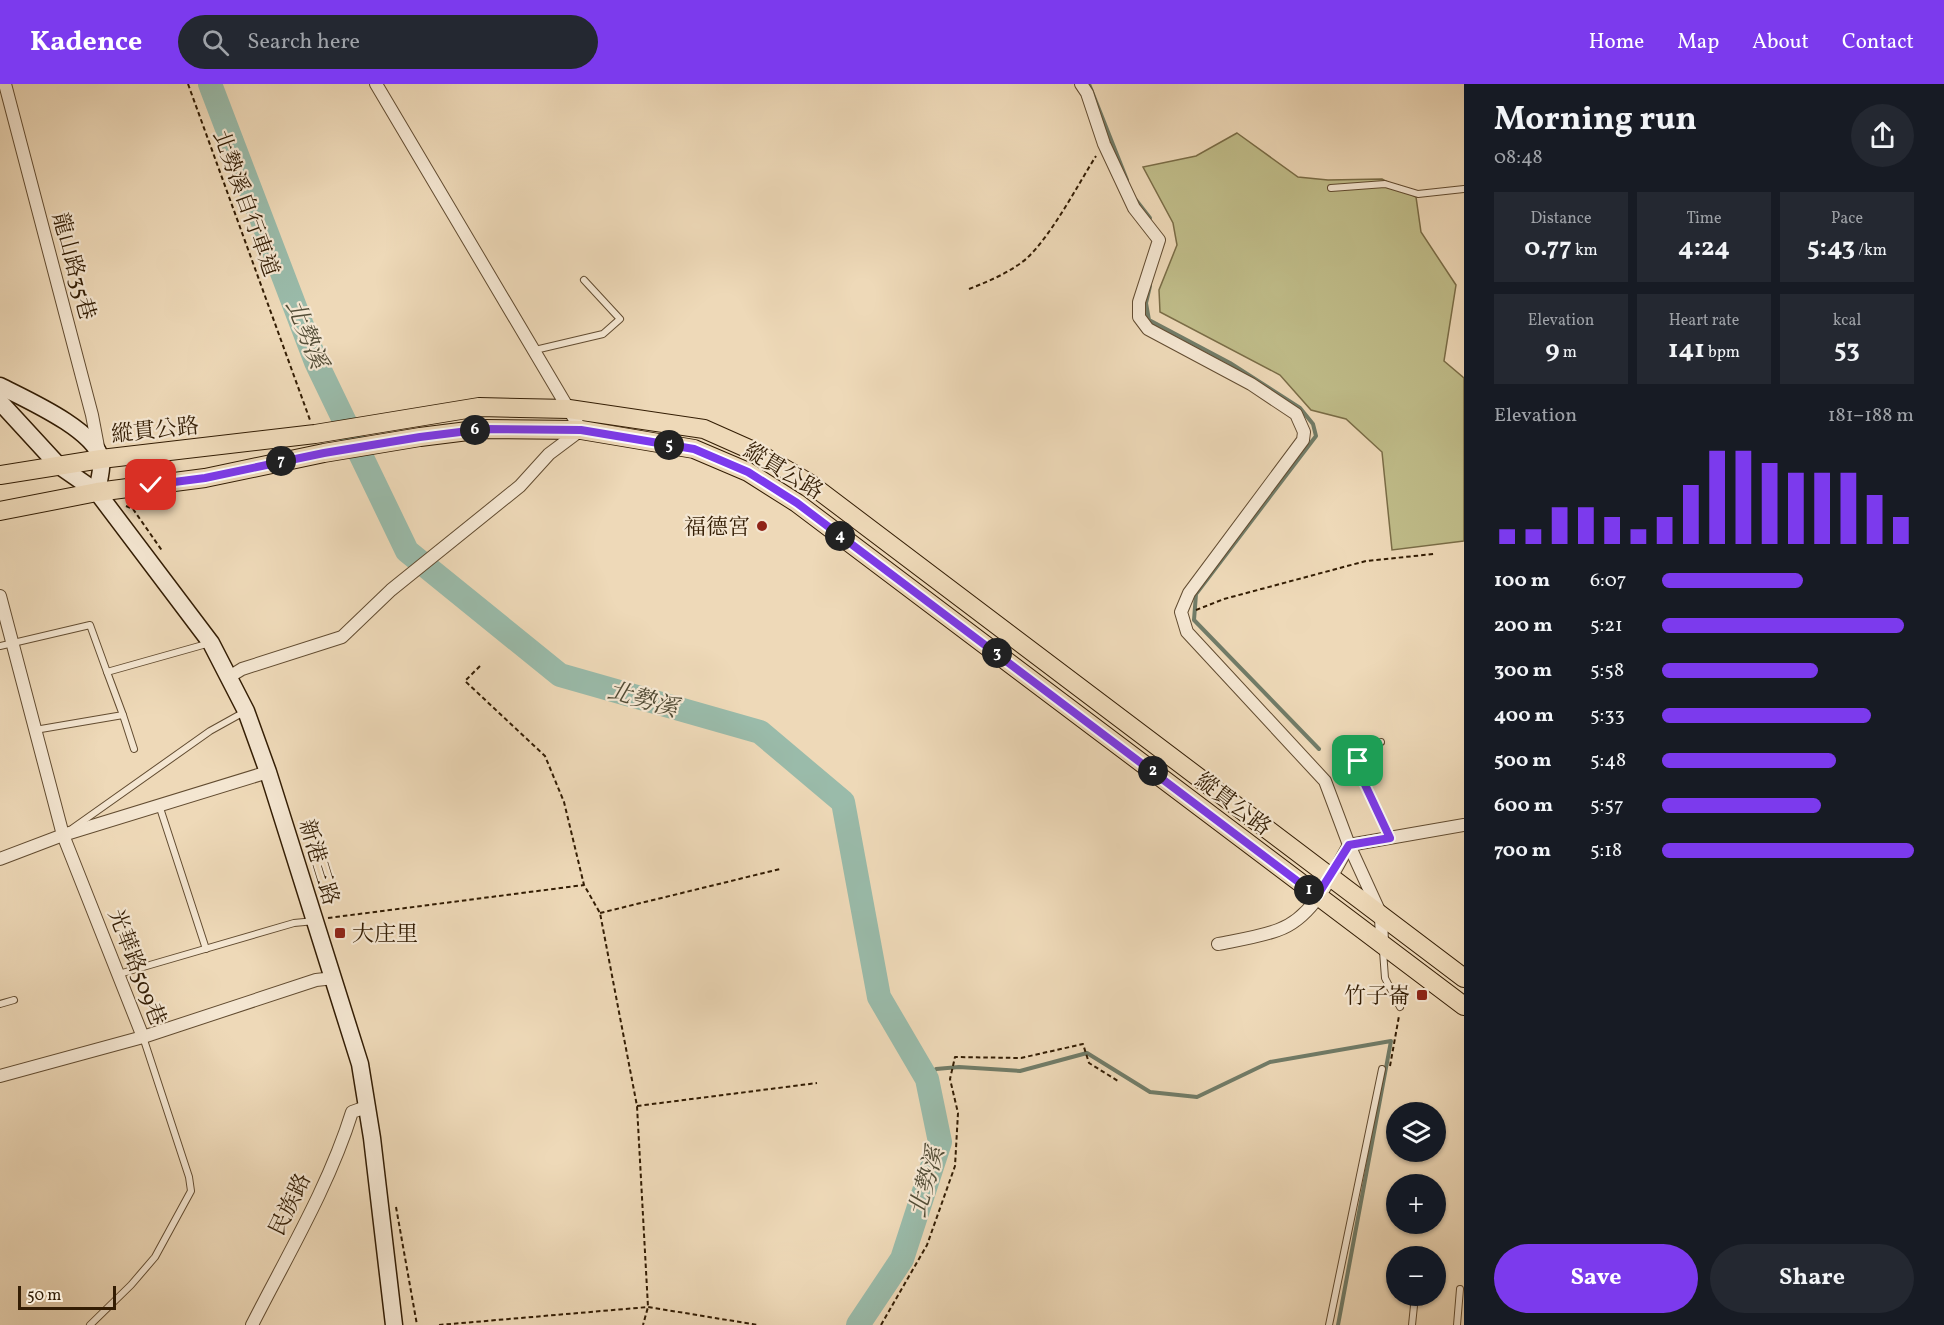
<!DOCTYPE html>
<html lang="en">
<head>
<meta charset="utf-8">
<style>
  :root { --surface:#171b24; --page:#242831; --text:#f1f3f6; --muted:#9ea1a6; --accent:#7c3aed }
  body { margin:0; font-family:Vollkorn,"Noto Serif TC",serif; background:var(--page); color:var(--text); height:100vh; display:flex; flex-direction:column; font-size:22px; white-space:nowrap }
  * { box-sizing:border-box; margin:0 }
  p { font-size:20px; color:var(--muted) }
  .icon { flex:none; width:33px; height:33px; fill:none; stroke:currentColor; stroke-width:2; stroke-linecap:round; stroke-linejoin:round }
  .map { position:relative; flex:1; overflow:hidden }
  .panel { display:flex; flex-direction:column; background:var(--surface); width:480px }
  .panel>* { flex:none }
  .controls { position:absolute; left:1386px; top:1018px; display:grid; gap:12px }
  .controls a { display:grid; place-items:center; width:60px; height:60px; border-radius:50%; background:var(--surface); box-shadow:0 2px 4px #0004; font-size:30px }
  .scale { position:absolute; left:18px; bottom:15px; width:98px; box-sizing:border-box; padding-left:6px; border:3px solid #331d04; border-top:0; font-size:16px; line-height:21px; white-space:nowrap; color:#331d04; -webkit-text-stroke:4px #f4e6d1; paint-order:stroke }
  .pin { position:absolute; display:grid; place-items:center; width:51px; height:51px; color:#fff; margin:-26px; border-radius:12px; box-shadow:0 3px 9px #0006 }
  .km { position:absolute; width:30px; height:30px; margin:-15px; border-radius:50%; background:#222; color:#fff; font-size:16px; line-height:30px; text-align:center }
  .round { display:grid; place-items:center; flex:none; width:63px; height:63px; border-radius:32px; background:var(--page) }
  .head { display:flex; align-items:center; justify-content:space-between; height:102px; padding:0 30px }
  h1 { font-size:33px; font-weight:700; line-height:45px }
  .metrics { display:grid; grid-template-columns:repeat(3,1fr); gap:9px; height:102px; padding:6px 30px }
  .metrics div { display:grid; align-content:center; border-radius:0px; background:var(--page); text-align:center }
  .metrics b { font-size:26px; font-weight:700 }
  .metrics small { font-size:16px; font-weight:400 }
  .metrics p { font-size:16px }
  .chart { height:168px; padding:12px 30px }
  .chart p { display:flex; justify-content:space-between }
  .chart svg { width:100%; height:108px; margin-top:6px; stroke:var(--accent); stroke-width:6 }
  .action { display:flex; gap:12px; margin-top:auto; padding:12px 30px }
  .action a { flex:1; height:69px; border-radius:36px; background:var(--accent); color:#fff; font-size:24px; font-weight:700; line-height:69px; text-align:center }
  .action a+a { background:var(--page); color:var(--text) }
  ul { padding:0 30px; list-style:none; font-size:20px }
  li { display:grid; grid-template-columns:96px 72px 1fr; align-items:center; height:45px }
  li i { height:15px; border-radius:8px; background:var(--accent) }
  header { display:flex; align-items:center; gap:36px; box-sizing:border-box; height:84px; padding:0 30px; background:var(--accent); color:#fff }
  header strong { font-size:28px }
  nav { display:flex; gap:33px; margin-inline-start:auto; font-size:21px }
  .search { width:420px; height:54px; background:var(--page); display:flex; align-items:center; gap:15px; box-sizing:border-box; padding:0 21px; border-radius:33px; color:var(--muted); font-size:22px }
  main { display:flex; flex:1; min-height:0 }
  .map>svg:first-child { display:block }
  .green { fill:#c0bd8a; stroke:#7a6d47; stroke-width:1.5 }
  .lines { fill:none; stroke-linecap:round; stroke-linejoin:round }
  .stream { stroke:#717c68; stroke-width:4 }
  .river { stroke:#9abbaa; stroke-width:24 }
  .lane-casing { stroke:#624c31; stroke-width:8 }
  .street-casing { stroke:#624c31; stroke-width:14 }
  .secondary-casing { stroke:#331d04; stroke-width:19 }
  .primary-casing { stroke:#331d04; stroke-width:20 }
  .path { stroke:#331d04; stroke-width:2; stroke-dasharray:4.5 3; stroke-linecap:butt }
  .lane { stroke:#f4e6d1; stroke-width:6 }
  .street { stroke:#f4e6d1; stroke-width:12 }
  .secondary { stroke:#f4e6d1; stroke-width:16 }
  .primary { stroke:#eed9b8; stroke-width:18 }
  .route-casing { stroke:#fff; stroke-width:12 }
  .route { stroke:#7c3aed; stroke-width:8 }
  .poi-dot { fill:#8f2418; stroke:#f4e6d1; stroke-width:2 }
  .labels { text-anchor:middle; stroke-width:4.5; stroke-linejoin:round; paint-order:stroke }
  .street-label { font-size:22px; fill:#331d04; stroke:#f4e6d1 }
  .poi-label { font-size:22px; fill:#331d04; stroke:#f4e6d1; text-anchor:end }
  .water-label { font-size:24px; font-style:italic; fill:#524c36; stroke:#f4e6d1 }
</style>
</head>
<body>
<header>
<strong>Kadence</strong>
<div class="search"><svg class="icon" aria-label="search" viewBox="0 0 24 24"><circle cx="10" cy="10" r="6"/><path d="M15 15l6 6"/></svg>Search here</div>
<nav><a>Home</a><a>Map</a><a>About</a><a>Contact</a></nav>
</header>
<main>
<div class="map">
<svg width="1464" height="1241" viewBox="0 0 1464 1241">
  <rect width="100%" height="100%" fill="#eed9b8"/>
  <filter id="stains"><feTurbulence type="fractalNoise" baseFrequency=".00333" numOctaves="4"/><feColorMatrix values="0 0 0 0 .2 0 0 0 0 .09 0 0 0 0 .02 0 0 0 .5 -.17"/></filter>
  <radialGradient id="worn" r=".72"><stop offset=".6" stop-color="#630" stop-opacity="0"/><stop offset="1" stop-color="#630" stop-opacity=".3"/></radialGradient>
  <polygon class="green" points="1237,49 1298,93 1328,96 1382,95 1416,113 1421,148 1456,201 1444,277 1464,294 1464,457 1392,466 1382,368 1346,335 1311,326 1280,291 1160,228 1159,206 1177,161 1173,139 1143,83 1196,72"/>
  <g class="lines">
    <g class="stream">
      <polyline points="1089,0 1127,96"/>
      <polyline points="1136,116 1150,134"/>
      <polyline points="1150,202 1146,219 1149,236 1230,279 1300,324 1313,340 1316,352 1196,510 1194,536 1319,665"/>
      <polyline points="927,995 936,985 959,983 1020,987 1087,969 1150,1008 1197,1013 1270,978 1391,957 1338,1241"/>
    </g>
    <polyline class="river" points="210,0 316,278 407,467 560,591 760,648 843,718 879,913 927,995 940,1058 902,1175 858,1241"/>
    <defs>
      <g id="lane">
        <polyline points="1331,104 1385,100 1418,110 1464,105"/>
        <polyline points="535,266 603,250 620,235 584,196"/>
        <polyline points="0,562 90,541 107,588"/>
        <polyline points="123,631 134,665"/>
        <polyline points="35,646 123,631 107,588 210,559"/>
        <polyline points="1381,658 1366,662 1358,677 1360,690 1390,754"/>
        <polyline points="159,721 206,865"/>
        <polyline points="73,744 210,647 246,627"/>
        <polyline points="1383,867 1385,894 1400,923"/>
        <polyline points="119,890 294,839 315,837"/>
        <polyline points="0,920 14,916"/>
        <polyline points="90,1241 131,1201 155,1173 191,1107 189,1093 143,953"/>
        <polyline points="1329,1241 1382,985"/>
        <polyline points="1412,1241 1415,1212"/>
        <polyline points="1457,1241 1460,1205"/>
      </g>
      <g id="street">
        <polyline points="5,0 92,331 99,368"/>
        <path d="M1081,0l6,9 17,51 30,64 25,32 -20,62v15l9,12 103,55 45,30 8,18 -1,8 -114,153 -8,19 6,20 138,149 24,64c-17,30 -36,73 -71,85 -19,7 -40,10 -60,14"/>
        <polyline points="0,512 63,751 143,953"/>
        <polyline points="229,593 242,585 342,553 391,506 520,402 549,370 581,346 376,0"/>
        <polyline points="0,775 63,751 268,688"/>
        <polyline points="1382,860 1381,831 1349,761 1464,741"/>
        <polyline points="0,992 143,953 316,896 334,894"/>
        <path d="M252,1241c35,-69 77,-139 100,-213l14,-5"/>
      </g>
      <g id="secondary">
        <path d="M0,302c25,13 94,43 101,73 2,9 -3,24 -4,33"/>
        <polyline points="0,318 58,381 97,408 211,559 246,627 268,688 360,980 372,1054 394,1241"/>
      </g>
      <g id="primary">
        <polyline points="0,391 101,375 315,350 479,323 569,325 704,345 758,369 809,399 1464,894"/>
        <polyline points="0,427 97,408 205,394 324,369 420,353 484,345 581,346 694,365 748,388 797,419 1464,922"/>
      </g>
    </defs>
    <use href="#lane" class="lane-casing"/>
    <use href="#street" class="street-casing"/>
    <use href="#secondary" class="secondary-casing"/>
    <use href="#primary" class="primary-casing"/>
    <g class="path">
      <polyline points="188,0 310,336"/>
      <path d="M969,205c20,-8 40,-16 57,-30 26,-24 51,-73 70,-103"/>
      <polyline points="126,422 133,425 163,468"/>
      <polyline points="1196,526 1224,515 1366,477 1434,470"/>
      <polyline points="480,582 465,597 545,672 564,718 584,801 600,829 637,1022 648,1223 643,1241"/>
      <polyline points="600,829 780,785"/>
      <polyline points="328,834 584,801"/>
      <polyline points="1390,982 1399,932"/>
      <polyline points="637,1022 817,999"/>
      <polyline points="396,1123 417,1241"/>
      <polyline points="439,1241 648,1223 758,1241"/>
      <polyline points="881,1241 927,1161 955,1082 958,1029 950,995 955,973 1021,974 1083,960 1089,979 1118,997"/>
    </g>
    <use href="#lane" class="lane"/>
    <use href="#street" class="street"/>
    <use href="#secondary" class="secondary"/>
    <use href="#primary" class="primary"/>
  </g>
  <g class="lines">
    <defs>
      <polyline id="route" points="151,401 205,394 324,369 420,353 484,345 581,346 694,365 748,388 797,419 1317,812 1349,761 1390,754 1360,690 1358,677"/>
    </defs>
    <use href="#route" class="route-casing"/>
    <use href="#route" class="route"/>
  </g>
  <g class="poi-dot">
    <circle cx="762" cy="442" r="6"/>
    <rect x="334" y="843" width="12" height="12" rx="3"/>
    <rect x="1416" y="905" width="12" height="12" rx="3"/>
  </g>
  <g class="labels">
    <g class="street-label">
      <text transform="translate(247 119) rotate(70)" y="8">北勢溪自行車道</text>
      <text transform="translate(75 182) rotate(75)" y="8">龍山路35巷</text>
      <text transform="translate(155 345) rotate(-6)" y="8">縱貫公路</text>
      <text transform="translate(784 386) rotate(31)" y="8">縱貫公路</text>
      <text transform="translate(1234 719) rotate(37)" y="8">縱貫公路</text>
      <text transform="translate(320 778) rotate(73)" y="8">新港三路</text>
      <text transform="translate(138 883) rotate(69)" y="8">光華路509巷</text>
      <text transform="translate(289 1120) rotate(-64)" y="8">民族路</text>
    </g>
    <g class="poi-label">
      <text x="750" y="450">福德宮</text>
      <text x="352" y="857" text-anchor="start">大庄里</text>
      <text x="1410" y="919">竹子崙</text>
    </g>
    <g class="water-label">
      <text transform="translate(307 250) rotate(68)" y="8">北勢溪</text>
      <text transform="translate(643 615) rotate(16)" y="8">北勢溪</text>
      <text transform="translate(926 1098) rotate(-74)" y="8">北勢溪</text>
    </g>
  </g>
  <rect width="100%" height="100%" filter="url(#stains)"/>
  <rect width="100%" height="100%" fill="url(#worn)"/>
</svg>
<div class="controls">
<a><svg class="icon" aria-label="layers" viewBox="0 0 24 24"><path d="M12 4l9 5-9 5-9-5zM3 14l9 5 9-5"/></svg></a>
<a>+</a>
<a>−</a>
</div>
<div class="scale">50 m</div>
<div class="pin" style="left:1358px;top:677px;background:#1e9e55"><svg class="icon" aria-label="arrive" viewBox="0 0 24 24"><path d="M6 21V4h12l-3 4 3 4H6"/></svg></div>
<div class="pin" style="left:151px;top:401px;background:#d93025"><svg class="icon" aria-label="check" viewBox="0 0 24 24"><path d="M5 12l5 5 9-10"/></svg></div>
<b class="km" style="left:1309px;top:806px">1</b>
<b class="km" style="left:1153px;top:687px">2</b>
<b class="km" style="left:997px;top:569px">3</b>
<b class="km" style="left:840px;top:452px">4</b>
<b class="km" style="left:669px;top:361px">5</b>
<b class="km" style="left:475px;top:346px">6</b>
<b class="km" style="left:281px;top:377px">7</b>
</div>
<section class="panel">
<div class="head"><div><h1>Morning run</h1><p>08:48</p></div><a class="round"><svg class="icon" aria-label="share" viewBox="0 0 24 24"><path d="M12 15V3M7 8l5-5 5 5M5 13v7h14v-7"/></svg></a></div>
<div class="metrics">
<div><p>Distance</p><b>0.77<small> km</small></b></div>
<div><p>Time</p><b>4:24</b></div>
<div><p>Pace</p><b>5:43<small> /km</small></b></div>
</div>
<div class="metrics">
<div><p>Elevation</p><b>9<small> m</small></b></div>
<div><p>Heart rate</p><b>141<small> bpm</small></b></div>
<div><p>kcal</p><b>53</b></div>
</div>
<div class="chart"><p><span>Elevation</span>181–188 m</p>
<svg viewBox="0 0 160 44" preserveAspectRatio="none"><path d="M5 44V38M15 44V38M25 44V29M35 44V29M45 44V33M55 44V38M65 44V33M75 44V20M85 44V6M95 44V6M105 44V11M115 44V15M125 44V15M135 44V15M145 44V24M155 44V33"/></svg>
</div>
<ul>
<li><b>100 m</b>6:07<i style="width:56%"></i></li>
<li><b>200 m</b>5:21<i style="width:96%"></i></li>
<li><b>300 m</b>5:58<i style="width:62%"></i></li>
<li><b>400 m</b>5:33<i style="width:83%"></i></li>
<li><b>500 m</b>5:48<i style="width:69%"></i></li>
<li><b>600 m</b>5:57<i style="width:63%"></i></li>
<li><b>700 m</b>5:18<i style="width:100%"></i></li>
</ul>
<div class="action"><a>Save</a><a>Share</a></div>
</section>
</main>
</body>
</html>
